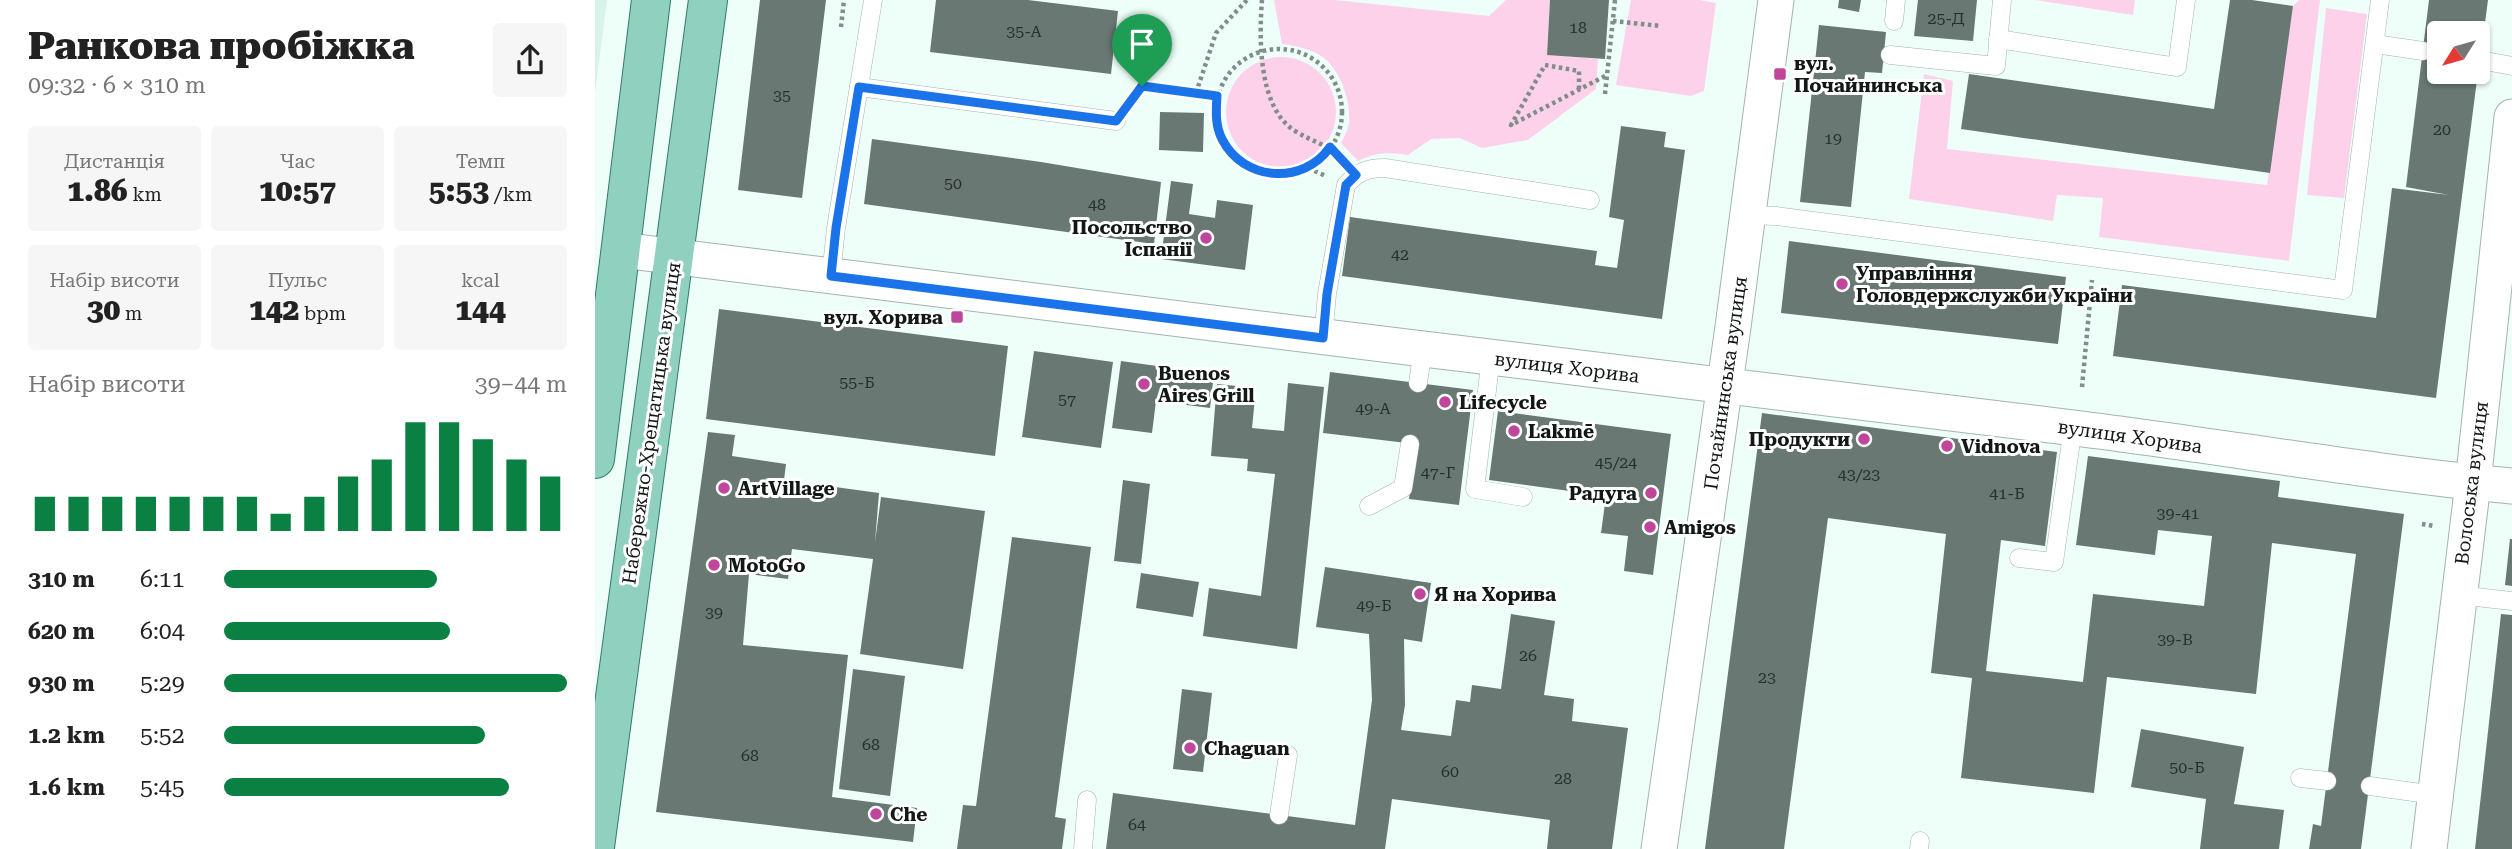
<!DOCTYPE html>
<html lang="uk">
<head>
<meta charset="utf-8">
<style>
  :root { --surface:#fff; --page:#f6f6f6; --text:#222; --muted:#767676; --accent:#0b8043 }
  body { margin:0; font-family:"Roboto Serif",serif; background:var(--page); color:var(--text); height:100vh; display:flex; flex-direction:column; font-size:26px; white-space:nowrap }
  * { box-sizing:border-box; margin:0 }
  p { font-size:23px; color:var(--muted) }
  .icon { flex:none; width:38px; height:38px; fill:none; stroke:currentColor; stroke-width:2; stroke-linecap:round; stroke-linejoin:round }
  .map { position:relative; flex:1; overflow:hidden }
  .panel { display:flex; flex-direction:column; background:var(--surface); width:595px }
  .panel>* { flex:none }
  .needle { width:46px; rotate:233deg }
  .buttons { position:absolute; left:1832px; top:21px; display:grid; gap:14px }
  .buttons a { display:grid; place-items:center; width:63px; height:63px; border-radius:7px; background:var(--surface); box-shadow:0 2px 5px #0004; font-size:35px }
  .pin { position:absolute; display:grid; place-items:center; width:60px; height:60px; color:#fff; margin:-72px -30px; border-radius:50% 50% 50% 0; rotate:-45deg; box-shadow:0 0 7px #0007 }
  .pin .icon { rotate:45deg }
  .round { display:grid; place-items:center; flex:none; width:74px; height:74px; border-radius:7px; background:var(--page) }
  .overview { display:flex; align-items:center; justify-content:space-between; height:119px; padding:0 28px }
  h1 { font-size:38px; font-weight:800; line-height:52px }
  .stats { display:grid; grid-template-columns:repeat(3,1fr); gap:10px; height:119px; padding:7px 28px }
  .stats div { display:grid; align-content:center; border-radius:7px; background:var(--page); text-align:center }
  .stats b { font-size:30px; font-weight:800 }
  .stats small { font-size:19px; font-weight:400 }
  .stats p { font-size:19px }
  .chart { height:196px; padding:14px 28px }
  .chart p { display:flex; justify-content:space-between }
  .chart svg { width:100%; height:126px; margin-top:7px; stroke:var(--accent); stroke-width:6 }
  ul { padding:0 28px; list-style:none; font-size:23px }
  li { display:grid; grid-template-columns:112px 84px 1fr; align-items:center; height:52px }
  li i { height:18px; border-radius:9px; background:var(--accent) }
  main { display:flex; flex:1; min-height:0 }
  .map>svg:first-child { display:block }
  .built { fill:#d8f3ea }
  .green { fill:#fed1eb }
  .building { fill:#697873 }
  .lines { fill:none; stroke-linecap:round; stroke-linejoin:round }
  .lane-casing { stroke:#a3b4ae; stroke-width:19 }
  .street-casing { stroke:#a3b4ae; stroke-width:37 }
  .primary-casing { stroke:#327b69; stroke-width:40 }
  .path { stroke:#818d89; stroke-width:4.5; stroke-dasharray:3.5 3.5; stroke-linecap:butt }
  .lane { stroke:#fff; stroke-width:18 }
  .street { stroke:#fff; stroke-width:35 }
  .primary { stroke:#8fd0bf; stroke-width:38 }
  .route-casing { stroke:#fff; stroke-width:14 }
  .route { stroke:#1a73e8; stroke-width:9 }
  .poi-dot { fill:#bf469a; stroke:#fff; stroke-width:2.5 }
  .labels { text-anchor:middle; stroke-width:6; stroke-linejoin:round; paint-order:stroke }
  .number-label { font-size:16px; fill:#28302d }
  .poi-label { font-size:19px; font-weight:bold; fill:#121816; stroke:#fff; text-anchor:start }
  .street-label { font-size:19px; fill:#121816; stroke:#fff }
</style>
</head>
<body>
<main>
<section class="panel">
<div class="overview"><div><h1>Ранкова пробіжка</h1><p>09:32 · 6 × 310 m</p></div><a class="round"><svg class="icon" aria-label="share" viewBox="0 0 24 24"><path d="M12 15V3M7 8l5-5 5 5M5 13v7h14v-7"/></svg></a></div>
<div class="stats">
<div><p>Дистанція</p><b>1.86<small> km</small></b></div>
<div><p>Час</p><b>10:57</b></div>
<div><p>Темп</p><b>5:53<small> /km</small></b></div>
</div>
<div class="stats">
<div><p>Набір висоти</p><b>30<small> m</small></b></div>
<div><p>Пульс</p><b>142<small> bpm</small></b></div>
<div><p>kcal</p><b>144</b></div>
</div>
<div class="chart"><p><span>Набір висоти</span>39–44 m</p>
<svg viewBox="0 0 160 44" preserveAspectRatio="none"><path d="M5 44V32M15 44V32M25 44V32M35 44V32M45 44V32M55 44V32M65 44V32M75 44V38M85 44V32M95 44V25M105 44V19M115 44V6M125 44V6M135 44V12M145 44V19M155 44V25"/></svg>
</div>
<ul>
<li><b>310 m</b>6:11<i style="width:62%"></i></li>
<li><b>620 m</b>6:04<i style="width:66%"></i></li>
<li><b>930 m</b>5:29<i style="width:100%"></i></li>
<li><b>1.2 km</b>5:52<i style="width:76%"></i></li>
<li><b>1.6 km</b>5:45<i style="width:83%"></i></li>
</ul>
</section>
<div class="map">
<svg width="1917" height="849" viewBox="0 0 1917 849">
  <rect width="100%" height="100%" fill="#edfff8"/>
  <polygon class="built" points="0,0 12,0 0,93"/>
  <g class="green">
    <path d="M679,0h61l154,16 17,-16h44l-3,54 51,5 -2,30 -68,51 -46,8 -22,-10 -29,1 -23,16c-19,-3 -32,-3 -50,6l-17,-18c3,-6 7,-13 8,-20 2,-22 -8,-51 -25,-65 -11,-9 -28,-12 -42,-14z"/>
    <polygon points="1036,0 1105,0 1121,3 1109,91 1096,96 1021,85"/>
    <polygon points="1440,0 1540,0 1538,15"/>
    <polygon points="1704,0 1725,0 1694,261 1504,237 1508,198 1462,195 1458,221 1314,199 1329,74 1358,81 1352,149 1672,185 1698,6"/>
    <polygon points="1731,8 1772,14 1749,198 1712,195"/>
    <circle cx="686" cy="112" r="55"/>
  </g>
  <g class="building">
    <polygon points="165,0 231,0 207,198 143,190"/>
    <polygon points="341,0 433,0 523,11 516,74 335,52"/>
    <polygon points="955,0 1014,0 1010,59 952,55"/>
    <polygon points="1244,0 1266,0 1264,12 1243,8"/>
    <polygon points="1323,0 1382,0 1378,41 1319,36"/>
    <polygon points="1635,0 1657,0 1698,6 1675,173 1366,129 1374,74 1619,109"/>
    <polygon points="1834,0 1893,0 1885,61 1883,33 1844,33 1844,72 1883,72 1841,398 1518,356 1527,285 1781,318 1797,188 1854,195 1811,187"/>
    <polygon points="1224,25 1291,32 1287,73 1270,72 1256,207 1205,202"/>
    <polygon points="565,112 609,113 608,152 564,150"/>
    <polygon points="1026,126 1071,132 1069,147 1090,150 1067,319 747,276 755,217 1002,251 1000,265 1022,268 1029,220 1014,217"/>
    <polygon points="277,139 446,162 566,182 559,244 269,204"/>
    <polygon points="576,181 598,184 594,214 620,218 622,200 658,205 650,270 566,259"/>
    <polygon points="1194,241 1471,277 1463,344 1186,313"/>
    <polygon points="124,309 413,346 400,456 111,419"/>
    <polygon points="439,351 518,362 506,448 427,437"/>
    <polygon points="526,361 619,374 615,408 561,401 557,433 517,428"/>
    <polygon points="735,372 878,390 864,505 814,499 820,444 728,433"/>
    <polygon points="693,383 729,387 702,649 608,636 614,588 666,596 680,474 652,471 653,459 616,456 622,384 661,388 657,428 689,431"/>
    <polygon points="903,411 1076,434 1058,575 1029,571 1033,536 1006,533 1011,496 894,480"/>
    <polygon points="1167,413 1462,452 1450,546 1406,540 1391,671 1488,682 1498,594 1609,606 1617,536 1563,530 1560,555 1481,545 1493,456 1685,481 1683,497 1809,514 1766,849 1714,849 1718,824 1726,826 1761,554 1677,543 1661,694 1512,677 1499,793 1366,778 1377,678 1336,673 1351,534 1233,518 1189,849 1110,849"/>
    <polygon points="113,432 140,435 137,456 191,464 189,480 284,493 280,542 286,497 390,511 368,669 265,654 278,559 197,549 193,579 154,574 148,645 253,655 237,797 322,808 318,842 61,812"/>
    <polygon points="528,480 555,484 546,564 519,561"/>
    <polygon points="417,537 496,547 460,817 471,819 467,849 362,849 368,805 381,806"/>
    <polygon points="1915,539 1917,539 1917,586 1910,585"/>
    <polygon points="730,567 836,583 827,642 809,639 810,705 806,730 856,736 861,700 875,702 877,685 906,689 916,614 960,621 949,695 979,699 977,721 1033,728 1017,849 952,849 955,820 797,799 790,849 511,849 518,793 760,825 777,700 774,634 721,627"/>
    <polygon points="546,573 604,582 598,617 541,608"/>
    <polygon points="1906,614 1917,615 1917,849 1880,849"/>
    <polygon points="258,669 310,676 295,796 244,789"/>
    <polygon points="587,689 617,693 608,772 578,769"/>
    <polygon points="1546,729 1649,747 1639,804 1689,810 1684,849 1605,849 1611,799 1536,787"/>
  </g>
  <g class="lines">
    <defs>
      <g id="lane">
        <polyline points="1299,21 1301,0"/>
        <polyline points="1403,39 1582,67 1591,0"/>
        <polyline points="1780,44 1828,51"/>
        <polyline points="1295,55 1401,66 1407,0"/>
        <polyline points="1885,60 1917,66"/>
        <polyline points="264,87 521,121"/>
        <polyline points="1153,215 1181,216 1748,290 1785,0"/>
        <polyline points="236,276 241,228 278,0"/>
        <path d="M728,338l4,-44 19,-109c12,-13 21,-17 39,-17l205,32"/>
        <polyline points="896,357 880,489 928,497"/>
        <polyline points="823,383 828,349"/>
        <polyline points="774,506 808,488 815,444"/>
        <polyline points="1424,558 1459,562 1478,427"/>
        <polyline points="1863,595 1917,601"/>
        <polyline points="1705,778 1732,781"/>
        <polyline points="1775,786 1840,795"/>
        <polyline points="684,815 693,755"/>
        <polyline points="488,849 492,800"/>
        <polyline points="1324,849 1325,841"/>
      </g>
      <g id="street">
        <path d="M26,250c482,61 963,118 1445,177 149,18 297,45 446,59"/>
        <polyline points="1064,849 1138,327 1181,0"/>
        <polyline points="1834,849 1878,483 1917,117"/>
      </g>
      <g id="primary">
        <polyline points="0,459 56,0"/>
        <polyline points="0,847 113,0"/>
      </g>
    </defs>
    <use href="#lane" class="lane-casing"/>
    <use href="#street" class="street-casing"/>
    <use href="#primary" class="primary-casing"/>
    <g class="path">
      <path d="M667,0c-3,38 -4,108 33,131 17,11 31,12 45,27"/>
      <polyline points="1018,21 1066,26"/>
      <polyline points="246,27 249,0"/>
      <circle cx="684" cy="112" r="63"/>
      <polyline points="984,89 984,71 950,65 916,125 1012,75"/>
      <polyline points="1010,94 1020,0"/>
      <polyline points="622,96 601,93 621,33 652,0"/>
      <polyline points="534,103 547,86 601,93"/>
      <polyline points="713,168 731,176"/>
      <polyline points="1487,387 1497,280"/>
      <polyline points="1827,524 1839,526"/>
    </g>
    <use href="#lane" class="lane"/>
    <use href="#street" class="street"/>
    <use href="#primary" class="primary"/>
  </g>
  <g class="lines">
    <defs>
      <path id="route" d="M547,86l75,10c-1,15 -2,29 5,43 21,42 81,47 108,8l26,28 -10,10 -19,109 -4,44 -492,-62 5,-48 23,-141 257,34z"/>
    </defs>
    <use href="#route" class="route-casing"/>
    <use href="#route" class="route"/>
  </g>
  <g class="poi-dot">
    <rect x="1178" y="67" width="14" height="14" rx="3.5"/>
    <circle cx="611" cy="238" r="7"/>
    <circle cx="1247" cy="284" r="7"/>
    <rect x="355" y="310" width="14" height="14" rx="3.5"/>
    <circle cx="549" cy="384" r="7"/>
    <circle cx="850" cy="402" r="7"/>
    <circle cx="919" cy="431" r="7"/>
    <circle cx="1269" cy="439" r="7"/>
    <circle cx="1352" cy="446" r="7"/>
    <circle cx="129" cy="488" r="7"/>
    <circle cx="1056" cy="493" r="7"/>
    <circle cx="1055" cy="527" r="7"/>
    <circle cx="119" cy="565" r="7"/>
    <circle cx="825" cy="594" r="7"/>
    <circle cx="595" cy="748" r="7"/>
    <circle cx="281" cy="814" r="7"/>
  </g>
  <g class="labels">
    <g class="number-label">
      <text x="1351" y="24">25-Д</text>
      <text x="983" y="33">18</text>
      <text x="429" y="37">35-А</text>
      <text x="187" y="101">35</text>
      <text x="1847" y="135">20</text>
      <text x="1238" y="144">19</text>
      <text x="358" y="189">50</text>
      <text x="502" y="210">48</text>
      <text x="805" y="260">42</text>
      <text x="262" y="388">55-Б</text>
      <text x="472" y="405">57</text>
      <text x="778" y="414">49-А</text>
      <text x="1021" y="468">45/24</text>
      <text x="843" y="478">47-Г</text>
      <text x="1264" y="480">43/23</text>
      <text x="1412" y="499">41-Б</text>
      <text x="1583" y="519">39-41</text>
      <text x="779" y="611">49-Б</text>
      <text x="119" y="618">39</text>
      <text x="1580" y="645">39-В</text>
      <text x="933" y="661">26</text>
      <text x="1172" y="683">23</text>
      <text x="276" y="750">68</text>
      <text x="155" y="761">68</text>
      <text x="1592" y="773">50-Б</text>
      <text x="855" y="777">60</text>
      <text x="968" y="784">28</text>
      <text x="542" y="830">64</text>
    </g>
    <g class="poi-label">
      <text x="1199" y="70">вул.<tspan x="1199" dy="22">Почайнинська</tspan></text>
      <text x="597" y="234" text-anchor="end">Посольство<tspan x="597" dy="22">Іспанії</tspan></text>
      <text x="1261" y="280">Управління<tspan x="1261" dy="22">Головдержслужби України</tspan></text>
      <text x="348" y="324" text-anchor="end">вул. Хорива</text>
      <text x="563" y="380">Buenos<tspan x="563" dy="22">Aires Grill</tspan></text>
      <text x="864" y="409">Lifecycle</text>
      <text x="933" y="438">Lakmē</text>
      <text x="1255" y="446" text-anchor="end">Продукти</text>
      <text x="1366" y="453">Vidnova</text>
      <text x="143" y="495">ArtVillage</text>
      <text x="1042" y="500" text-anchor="end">Радуга</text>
      <text x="1069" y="534">Amigos</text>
      <text x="133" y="572">MotoGo</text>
      <text x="839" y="601">Я на Хорива</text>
      <text x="609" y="755">Chaguan</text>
      <text x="295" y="821">Che</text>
    </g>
    <g class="street-label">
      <text transform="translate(972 367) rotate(7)" y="7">вулиця Хорива</text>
      <text transform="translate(1130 383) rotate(-82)" y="7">Почайнинська вулиця</text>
      <text transform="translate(56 423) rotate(-82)" y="7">Набережно-Хрещатицька вулиця</text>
      <text transform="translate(1535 436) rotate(8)" y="7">вулиця Хорива</text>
      <text transform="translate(1876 483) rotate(-83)" y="7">Волоська вулиця</text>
    </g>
  </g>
</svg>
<div class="buttons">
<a><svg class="needle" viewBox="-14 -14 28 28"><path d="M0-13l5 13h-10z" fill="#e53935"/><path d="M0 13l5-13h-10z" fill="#767676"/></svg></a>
</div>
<div class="pin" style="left:547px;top:86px;background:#1e9e55"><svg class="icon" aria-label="arrive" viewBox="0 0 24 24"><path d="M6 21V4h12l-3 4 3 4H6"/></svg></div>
</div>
</main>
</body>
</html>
